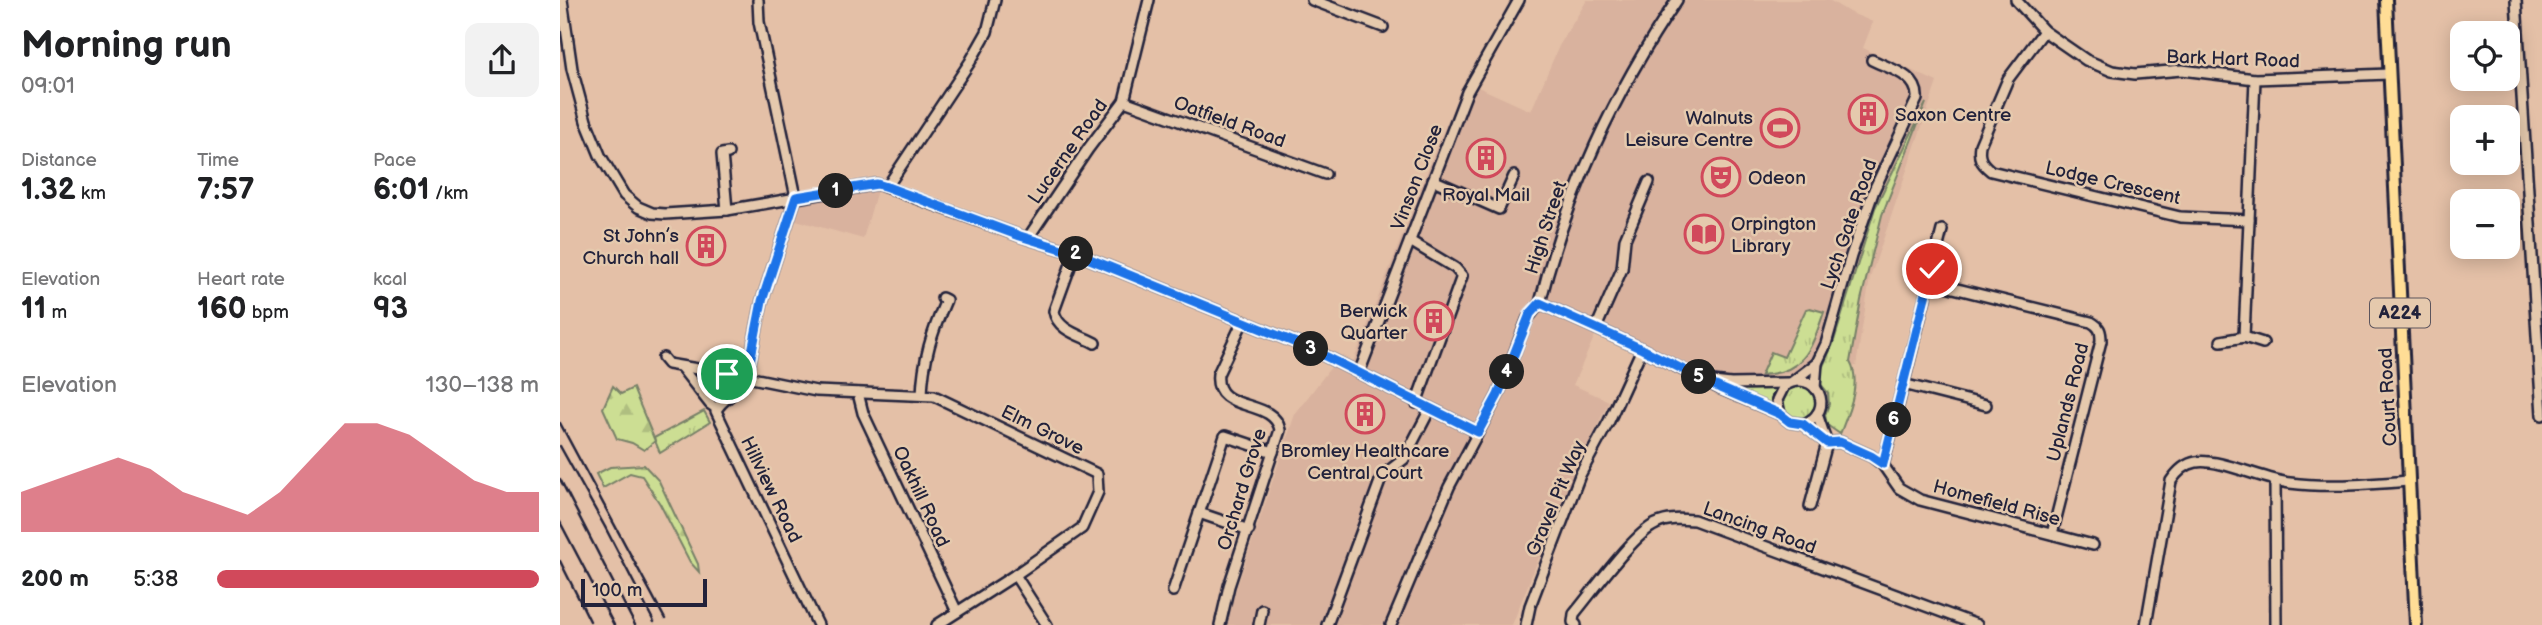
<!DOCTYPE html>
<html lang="en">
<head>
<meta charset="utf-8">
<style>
  :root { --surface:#fff; --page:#f2f2f2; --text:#202124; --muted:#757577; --accent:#d1495b }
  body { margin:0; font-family:"Balsamiq Sans",sans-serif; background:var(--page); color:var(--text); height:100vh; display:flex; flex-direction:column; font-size:26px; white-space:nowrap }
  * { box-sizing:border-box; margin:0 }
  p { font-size:23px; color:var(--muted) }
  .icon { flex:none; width:38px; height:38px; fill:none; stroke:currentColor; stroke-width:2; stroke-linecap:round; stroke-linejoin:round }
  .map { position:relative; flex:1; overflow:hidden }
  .sheet { display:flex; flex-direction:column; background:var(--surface); width:560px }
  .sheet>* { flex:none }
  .controls { position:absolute; left:1890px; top:21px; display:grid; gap:14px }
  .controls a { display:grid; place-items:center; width:70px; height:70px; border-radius:14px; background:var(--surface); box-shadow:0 4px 18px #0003; font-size:35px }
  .scale { position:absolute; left:21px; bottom:18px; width:126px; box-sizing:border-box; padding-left:7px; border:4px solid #22223b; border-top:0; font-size:19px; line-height:24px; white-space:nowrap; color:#22223b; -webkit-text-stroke:5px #e5c9ad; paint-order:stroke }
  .pin { position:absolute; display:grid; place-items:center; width:60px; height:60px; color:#fff; margin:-30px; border:4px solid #fff; border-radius:50%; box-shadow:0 2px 7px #0007 }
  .km { position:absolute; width:35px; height:35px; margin:-18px; border-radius:50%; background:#222; color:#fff; font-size:19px; line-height:35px; text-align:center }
  .round { display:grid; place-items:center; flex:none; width:74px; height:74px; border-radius:14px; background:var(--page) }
  .headline { display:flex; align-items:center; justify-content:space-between; height:119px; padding:0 21px }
  h1 { font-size:38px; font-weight:700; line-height:52px }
  .metrics { display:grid; grid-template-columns:repeat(3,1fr); gap:10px; height:119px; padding:7px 21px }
  .metrics div { display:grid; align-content:center }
  .metrics b { font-size:30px; font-weight:700 }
  .metrics small { font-size:19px; font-weight:400 }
  .metrics p { font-size:19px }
  .chart { height:196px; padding:14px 21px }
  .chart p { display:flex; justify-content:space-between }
  .chart svg { width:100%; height:126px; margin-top:7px; fill:var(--accent); opacity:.7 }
  ul { padding:0 21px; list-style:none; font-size:23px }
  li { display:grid; grid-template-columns:112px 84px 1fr; align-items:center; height:52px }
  li i { height:18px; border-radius:9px; background:var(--accent) }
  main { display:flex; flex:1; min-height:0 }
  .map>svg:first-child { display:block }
  .built { fill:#d9b29e }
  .grass { fill:url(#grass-tufts); stroke:#778067; stroke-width:2 }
  .forest { fill:url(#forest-firs); stroke:#778067; stroke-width:2 }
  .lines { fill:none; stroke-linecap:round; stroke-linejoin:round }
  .minor-casing { stroke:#22223b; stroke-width:14 }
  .major-casing { stroke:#22223b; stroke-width:16 }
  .minor { stroke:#e5c9ad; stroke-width:9 }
  .major { stroke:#ffdd96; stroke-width:10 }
  .rail { stroke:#22223b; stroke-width:2.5 }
  .route-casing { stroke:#fff; stroke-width:14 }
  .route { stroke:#1a73e8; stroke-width:9 }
  .labels { text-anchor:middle; stroke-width:5; stroke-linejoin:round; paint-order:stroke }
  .shield { fill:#e5c9ad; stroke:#5c545d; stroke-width:2 }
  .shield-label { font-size:18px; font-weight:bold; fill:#22223b }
  .street-label { font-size:19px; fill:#22223b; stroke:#e5c9ad }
  .poi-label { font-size:19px; fill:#22223b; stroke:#e5c9ad; text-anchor:start }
</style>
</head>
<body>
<main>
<section class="sheet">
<div class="headline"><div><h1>Morning run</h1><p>09:01</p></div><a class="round"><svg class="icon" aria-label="share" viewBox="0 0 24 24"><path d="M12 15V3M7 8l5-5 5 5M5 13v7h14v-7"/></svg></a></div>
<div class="metrics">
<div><p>Distance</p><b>1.32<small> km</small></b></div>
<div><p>Time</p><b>7:57</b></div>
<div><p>Pace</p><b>6:01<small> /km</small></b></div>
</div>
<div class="metrics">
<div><p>Elevation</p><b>11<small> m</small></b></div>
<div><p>Heart rate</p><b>160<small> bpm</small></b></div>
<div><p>kcal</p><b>93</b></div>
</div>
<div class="chart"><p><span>Elevation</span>130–138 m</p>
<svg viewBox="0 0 160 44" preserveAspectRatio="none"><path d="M0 44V30L10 26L20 22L30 18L40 22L50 30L60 34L70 38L80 30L90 18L100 6L110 6L120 10L130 18L140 26L150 30L160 30V44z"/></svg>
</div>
<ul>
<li><b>200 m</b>5:38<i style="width:100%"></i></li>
</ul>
</section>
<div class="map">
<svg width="1982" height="625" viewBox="0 0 1982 625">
  <defs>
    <pattern id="grass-tufts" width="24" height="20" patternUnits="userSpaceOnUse" patternTransform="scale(1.75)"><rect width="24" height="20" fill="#ccde93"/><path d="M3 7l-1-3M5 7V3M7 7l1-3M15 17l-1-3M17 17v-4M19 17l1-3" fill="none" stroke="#afbe80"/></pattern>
    <pattern id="forest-firs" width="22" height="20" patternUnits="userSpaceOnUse" patternTransform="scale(1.75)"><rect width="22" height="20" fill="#ccde93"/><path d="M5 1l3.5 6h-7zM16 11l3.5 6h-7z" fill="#afbe80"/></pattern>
  </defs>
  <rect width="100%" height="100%" fill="#e4c0a7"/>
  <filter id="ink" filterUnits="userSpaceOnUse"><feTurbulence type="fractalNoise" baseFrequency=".0143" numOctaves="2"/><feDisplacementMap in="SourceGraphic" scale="14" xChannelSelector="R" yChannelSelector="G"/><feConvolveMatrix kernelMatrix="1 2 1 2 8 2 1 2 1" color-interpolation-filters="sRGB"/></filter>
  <g filter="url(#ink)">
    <g class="built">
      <polygon points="1027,0 1269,0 1289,12 1313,22 1303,48 1377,82 1310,278 1296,366 1211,376 1156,378 1040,324 1013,385 1049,401 999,507 952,625 667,625 674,596 735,414 771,367 794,360 873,156 905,81 971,111 999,46"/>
      <polygon points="317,190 303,239 236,220 242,201"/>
    </g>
    <g class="grass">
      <path d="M1366,103l-44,112 -21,85 -11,62c12,21 -2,51 -10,72l-13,-9 -2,-10 4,-11 -1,-11 -8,-10 -1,-8 14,-31 42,-136z"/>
      <path d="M1250,308l14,4c-13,37 -19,61 -63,63l10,-23 13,5 22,-48z"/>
      <polygon points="146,372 175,381 174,385 153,401 139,383 139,378"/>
      <circle cx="1239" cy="402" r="17"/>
      <polygon points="1217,385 1211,399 1212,408 1166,387"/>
      <polygon points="144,411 150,422 100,453 94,438"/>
    </g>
    <g class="forest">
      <polygon points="53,386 61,394 73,388 95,441 84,450 72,443 57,439 43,408"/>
      <polygon points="84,465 99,481 138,564 139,572 130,562 100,504 82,476 70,473 43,488 36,474 50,467"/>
    </g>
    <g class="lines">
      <defs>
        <g id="minor">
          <polyline points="2,0 12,69 26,121 40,155 64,195 78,207 92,213 105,214 167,210 317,184 460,236 515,253 751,349 918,432"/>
          <path d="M198,0l1,22 37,175 -34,104 -15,76c-7,16 -26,21 -31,34l102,214"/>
          <polyline points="752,0 823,27"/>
          <polyline points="1456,0 1484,31 1526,60 1552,71 1575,74 1622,70 1695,79 1829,74"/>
          <polyline points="1956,0 1982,415"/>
          <path d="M1484,31l-36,48 -28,66c-2,13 1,18 11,26l189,46 69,3 6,-141"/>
          <polyline points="564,101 765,174"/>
          <polyline points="873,180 939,209 954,176"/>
          <polyline points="327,187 410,62 427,32 435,0"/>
          <polyline points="167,210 162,154 168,153"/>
          <polyline points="1689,220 1684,337 1703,343"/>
          <polyline points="468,238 528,149 564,101 589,0"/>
          <polyline points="850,241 895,268 902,276 856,403"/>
          <path d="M515,253l-21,58c3,19 26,24 41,32"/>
          <path d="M1369,282l162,40c9,5 10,9 10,19l-49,193"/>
          <polyline points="980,303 1082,349 1159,388 1220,414 1230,422 1243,424 1267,443 1280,442 1311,456 1323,465 1339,488 1360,500 1533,545"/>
          <polyline points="1036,328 1062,269 1065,239 1089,182"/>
          <polyline points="1661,341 1684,337"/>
          <polyline points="103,358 108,364 167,374 185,382"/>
          <polyline points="121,367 150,404 156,408"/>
          <polyline points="799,373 907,92 959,0"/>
          <polyline points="187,377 256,391 374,396 537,474 538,492 522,528 455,575 377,625"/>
          <polyline points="1233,381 1257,363"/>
          <polyline points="1153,382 1171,384 1228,383"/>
          <polyline points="1343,384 1426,405"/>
          <path d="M1255,388l2,-25 9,-19 25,-88 23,-66 43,-91c2,-24 -27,-30 -45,-39"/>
          <polyline points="298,393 303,413 397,612"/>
          <path d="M362,395c1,-35 10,-63 24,-95l-4,-2"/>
          <path d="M1220,414l-3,-14 7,-14c32,-20 54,26 19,38"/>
          <polyline points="1323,465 1382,230"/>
          <polyline points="1715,481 1716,625"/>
          <polyline points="1250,506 1267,443 1257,414"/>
          <polyline points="639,513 689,530"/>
          <polyline points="455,575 487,625"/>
          <polyline points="613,591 665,436 713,452"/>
          <path d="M660,625l9,-39 51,-156c-6,-33 -67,-16 -62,-56l25,-53"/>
          <polyline points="699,625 702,610"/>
          <polyline points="767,625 822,476 844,459 870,409"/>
          <path d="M831,625l58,-138 49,-92 30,-77 12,-15c26,-107 75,-212 137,-303"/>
          <polyline points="966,625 970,606 1020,475 1049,421 1082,349"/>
          <path d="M1016,625l-3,-3 1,-8c18,-21 59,-80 82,-90 12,-6 25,-5 38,-4l283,105"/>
          <path d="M1586,625l25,-144c6,-9 13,-17 25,-19 23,-4 68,18 94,21 38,5 80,1 118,-2"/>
        </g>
        <polyline id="major" points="1826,0 1856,625"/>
      </defs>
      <use href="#minor" class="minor-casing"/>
      <use href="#major" class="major-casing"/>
      <use href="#minor" class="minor"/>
      <use href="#major" class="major"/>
      <g class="rail">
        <polyline points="0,423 105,619"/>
        <polyline points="0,446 45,527 94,622"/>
        <polyline points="0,479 75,625"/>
        <polyline points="0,522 54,625"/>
        <polyline points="0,561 30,621"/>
      </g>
    </g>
  </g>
  <g class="lines" filter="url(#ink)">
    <defs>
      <polyline id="route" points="167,374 185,382 187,377 202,301 236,197 317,184 327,187 460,236 515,253 751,349 918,432 938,395 970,314 980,303 1082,349 1160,388 1220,414 1230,422 1243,424 1267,443 1280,442 1311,456 1323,464 1372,269"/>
    </defs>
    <use href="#route" class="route-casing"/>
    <use href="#route" class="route"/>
  </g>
  <defs>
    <symbol id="building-ring" viewBox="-11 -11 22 22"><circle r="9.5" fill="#e5c9ad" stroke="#d1495b" stroke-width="1.5"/><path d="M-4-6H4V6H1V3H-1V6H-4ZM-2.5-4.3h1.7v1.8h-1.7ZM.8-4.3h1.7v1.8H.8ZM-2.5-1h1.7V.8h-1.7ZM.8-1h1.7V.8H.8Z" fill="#d1495b"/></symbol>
    <symbol id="stadium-ring" viewBox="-11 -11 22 22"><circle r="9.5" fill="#e5c9ad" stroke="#d1495b" stroke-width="1.5"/><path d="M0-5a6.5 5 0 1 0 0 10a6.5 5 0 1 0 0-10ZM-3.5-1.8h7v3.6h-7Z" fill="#d1495b"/></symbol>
    <symbol id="theatre-ring" viewBox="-11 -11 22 22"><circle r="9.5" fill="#e5c9ad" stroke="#d1495b" stroke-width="1.5"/><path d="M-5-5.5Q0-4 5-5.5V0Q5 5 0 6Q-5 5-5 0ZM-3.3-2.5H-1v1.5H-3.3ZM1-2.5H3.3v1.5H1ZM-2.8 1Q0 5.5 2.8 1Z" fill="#d1495b"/></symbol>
    <symbol id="library-ring" viewBox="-11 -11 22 22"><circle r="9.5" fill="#e5c9ad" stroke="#d1495b" stroke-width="1.5"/><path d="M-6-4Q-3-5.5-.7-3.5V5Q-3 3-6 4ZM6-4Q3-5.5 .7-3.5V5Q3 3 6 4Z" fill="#d1495b"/></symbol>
  </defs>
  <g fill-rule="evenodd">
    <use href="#building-ring" x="1286" y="92" width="44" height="44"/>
    <use href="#stadium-ring" x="1198" y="106" width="44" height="44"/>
    <use href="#building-ring" x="904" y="136" width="44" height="44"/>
    <use href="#theatre-ring" x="1139" y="155" width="44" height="44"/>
    <use href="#library-ring" x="1122" y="212" width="44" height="44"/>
    <use href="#building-ring" x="124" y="224" width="44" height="44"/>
    <use href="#building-ring" x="852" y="299" width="44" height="44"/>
    <use href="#building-ring" x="783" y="392" width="44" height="44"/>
  </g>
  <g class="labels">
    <rect class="shield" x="1810" y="298.5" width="60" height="29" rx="5"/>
    <g class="shield-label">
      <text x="1840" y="319">A224</text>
    </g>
    <g class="street-label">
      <text transform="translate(1673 58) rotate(2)" y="7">Bark Hart Road</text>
      <text transform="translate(670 121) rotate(20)" y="7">Oatfield Road</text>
      <text transform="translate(507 151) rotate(-55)" y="7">Lucerne Road</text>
      <text transform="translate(856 177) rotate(-69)" y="7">Vinson Close</text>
      <text transform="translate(1553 182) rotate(13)" y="7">Lodge Crescent</text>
      <text transform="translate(1288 224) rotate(-71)" y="7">Lych Gate Road</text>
      <text transform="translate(985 227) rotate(-72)" y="7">High Street</text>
      <text transform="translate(1827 397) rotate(-93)" y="7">Court Road</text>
      <text transform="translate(1507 402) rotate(-76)" y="7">Uplands Road</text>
      <text transform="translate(483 429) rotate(26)" y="7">Elm Grove</text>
      <text transform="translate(212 489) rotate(64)" y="7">Hillview Road</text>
      <text transform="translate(681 489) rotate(-73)" y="7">Orchard Grove</text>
      <text transform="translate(362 496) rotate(65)" y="7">Oakhill Road</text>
      <text transform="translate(995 498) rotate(-67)" y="7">Gravel Pit Way</text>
      <text transform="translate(1437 502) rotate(15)" y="7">Homefield Rise</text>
      <text transform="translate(1200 527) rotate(20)" y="7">Lancing Road</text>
    </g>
    <g class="poi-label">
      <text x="1335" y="121">Saxon Centre</text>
      <text x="1193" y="124" text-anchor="end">Walnuts<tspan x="1193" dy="22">Leisure Centre</tspan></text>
      <text x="1188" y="184">Odeon</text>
      <text x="926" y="201" text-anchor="middle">Royal Mail</text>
      <text x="1171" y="230">Orpington<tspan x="1171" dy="22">Library</tspan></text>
      <text x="119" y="242" text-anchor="end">St John’s<tspan x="119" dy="22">Church hall</tspan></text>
      <text x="847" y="317" text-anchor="end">Berwick<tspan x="847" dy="22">Quarter</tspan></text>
      <text x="805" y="457" text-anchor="middle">Bromley Healthcare<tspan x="805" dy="22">Central Court</tspan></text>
    </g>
  </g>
</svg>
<div class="controls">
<a><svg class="icon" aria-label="locate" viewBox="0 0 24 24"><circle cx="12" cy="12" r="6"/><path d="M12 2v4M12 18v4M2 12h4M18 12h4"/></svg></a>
<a>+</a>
<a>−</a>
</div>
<div class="scale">100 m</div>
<div class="pin" style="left:167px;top:374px;background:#1e9e55"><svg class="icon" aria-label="arrive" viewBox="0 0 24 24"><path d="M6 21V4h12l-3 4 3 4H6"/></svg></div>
<div class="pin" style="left:1372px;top:269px;background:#d93025"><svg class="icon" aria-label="check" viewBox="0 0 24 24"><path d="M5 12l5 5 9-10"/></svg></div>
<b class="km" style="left:276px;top:191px">1</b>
<b class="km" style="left:516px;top:254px">2</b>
<b class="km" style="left:751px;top:349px">3</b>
<b class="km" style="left:947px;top:372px">4</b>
<b class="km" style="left:1139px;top:377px">5</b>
<b class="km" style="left:1334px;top:420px">6</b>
</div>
</main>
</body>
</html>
